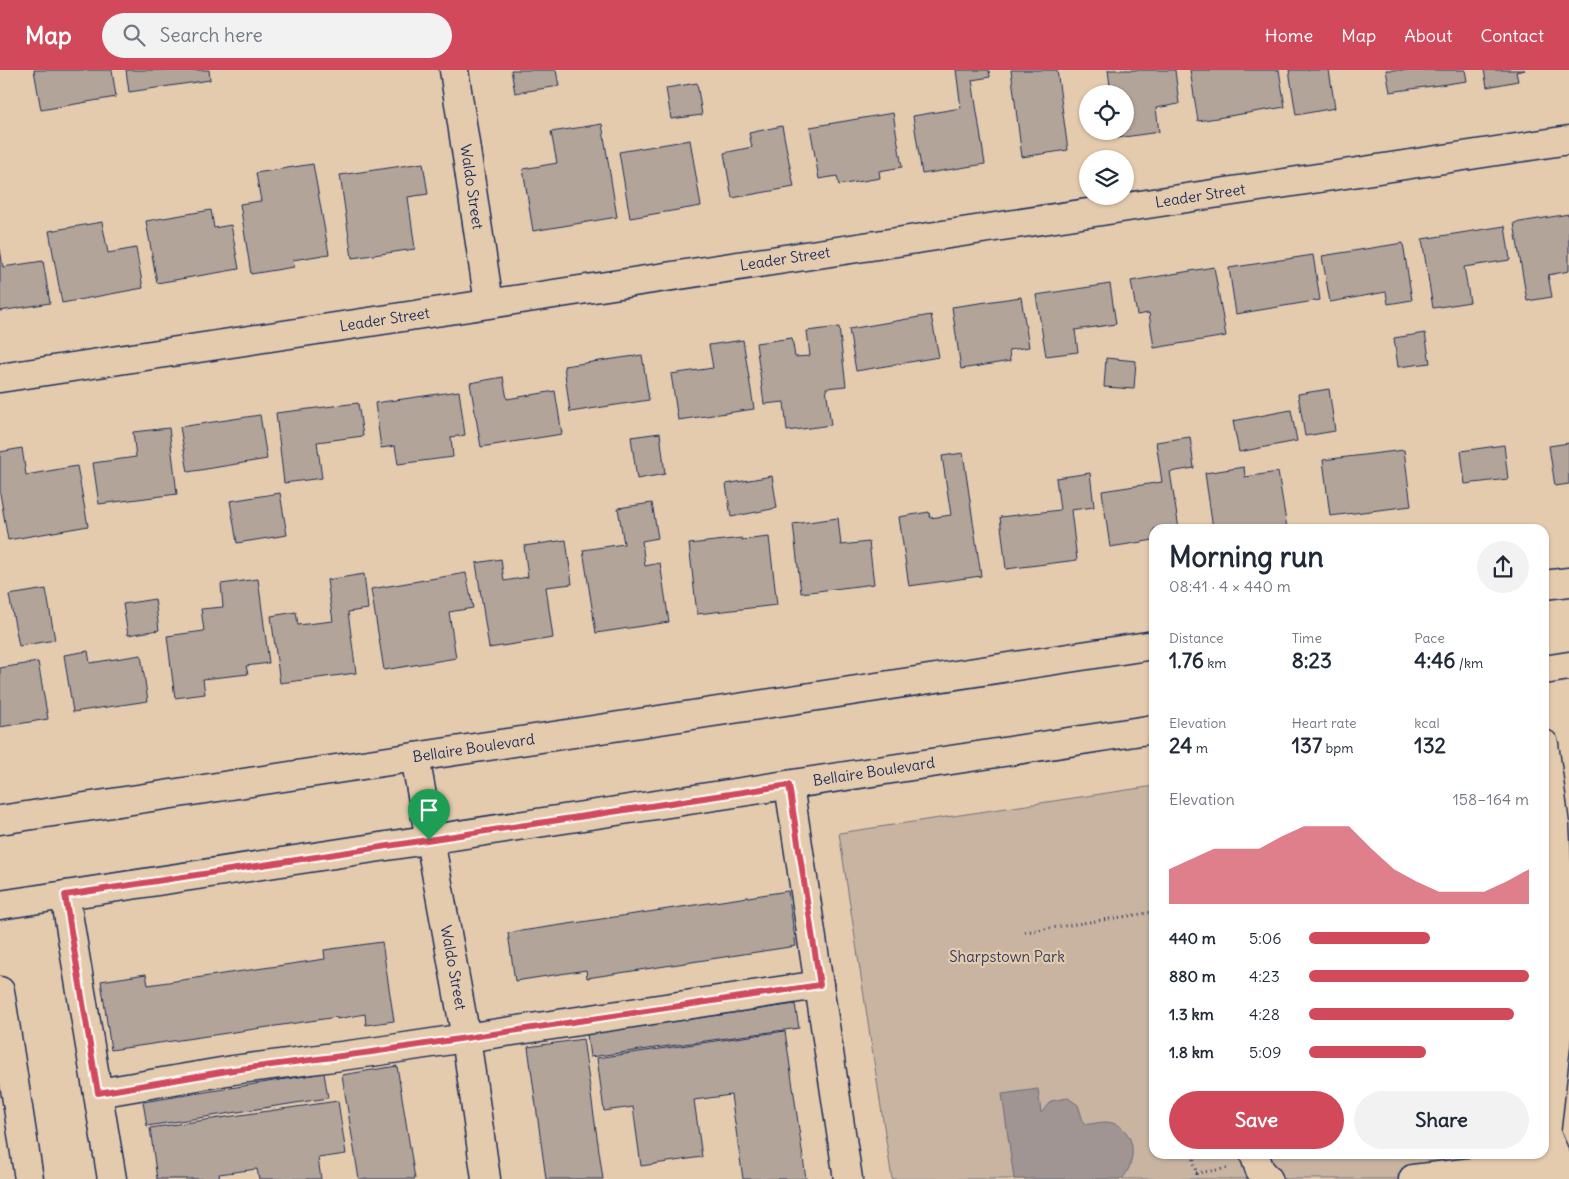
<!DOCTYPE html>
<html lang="en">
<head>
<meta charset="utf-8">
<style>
  :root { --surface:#fff; --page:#f2f2f3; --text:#1f2937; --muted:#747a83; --accent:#d1495b }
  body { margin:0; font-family:Delius,sans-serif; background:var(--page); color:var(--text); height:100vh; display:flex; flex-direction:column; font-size:19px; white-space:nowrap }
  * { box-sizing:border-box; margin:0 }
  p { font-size:16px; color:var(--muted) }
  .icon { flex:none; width:28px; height:28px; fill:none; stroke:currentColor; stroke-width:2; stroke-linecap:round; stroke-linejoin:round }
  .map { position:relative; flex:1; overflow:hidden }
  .drawer { position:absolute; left:1149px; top:454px; width:400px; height:635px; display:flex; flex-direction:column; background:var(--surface); border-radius:15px; box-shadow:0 1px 4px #0004 }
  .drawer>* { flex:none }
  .buttons { position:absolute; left:1079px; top:15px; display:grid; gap:10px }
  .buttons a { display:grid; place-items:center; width:55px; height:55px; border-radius:50%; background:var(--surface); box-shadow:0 1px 4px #0004; font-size:25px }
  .pin { position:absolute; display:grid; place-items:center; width:42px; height:42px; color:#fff; margin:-51px -21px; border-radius:50% 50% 50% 0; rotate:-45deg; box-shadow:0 0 5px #0007 }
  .pin .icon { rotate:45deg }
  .round { display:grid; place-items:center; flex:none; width:52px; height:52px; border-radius:26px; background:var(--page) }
  .headline { display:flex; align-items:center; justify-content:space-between; height:85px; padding:0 20px }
  h1 { font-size:28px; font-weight:700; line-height:38px }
  .metrics { display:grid; grid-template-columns:repeat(3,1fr); gap:8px; height:85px; padding:5px 20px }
  .metrics div { display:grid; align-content:center }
  .metrics b { font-size:21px; font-weight:700 }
  .metrics small { font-size:14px; font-weight:400 }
  .metrics p { font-size:14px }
  .chart { height:140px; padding:10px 20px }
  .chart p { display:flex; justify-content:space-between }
  .chart svg { width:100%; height:90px; margin-top:5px; fill:var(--accent); opacity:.7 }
  .button { display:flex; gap:10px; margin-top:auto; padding:10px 20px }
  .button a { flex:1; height:58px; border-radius:30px; background:var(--accent); color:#fff; font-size:20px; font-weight:700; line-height:58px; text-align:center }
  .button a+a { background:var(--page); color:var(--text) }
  ul { padding:0 20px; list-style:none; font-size:16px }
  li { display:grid; grid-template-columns:80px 60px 1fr; align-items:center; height:38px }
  li i { height:12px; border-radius:6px; background:var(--accent) }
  header { display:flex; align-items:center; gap:30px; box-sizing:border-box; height:70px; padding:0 25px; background:var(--accent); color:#fff }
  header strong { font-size:24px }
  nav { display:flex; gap:28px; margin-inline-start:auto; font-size:18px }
  .search { width:350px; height:45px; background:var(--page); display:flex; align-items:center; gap:12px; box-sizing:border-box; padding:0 18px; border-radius:28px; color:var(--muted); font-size:19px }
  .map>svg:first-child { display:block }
  .green { fill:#c8b4a1; stroke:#727280 }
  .water { fill:#a09592; stroke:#6b6c7d }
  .building { fill:#b3a499; stroke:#1b2f5e }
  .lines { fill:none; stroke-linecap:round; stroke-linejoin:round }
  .minor-casing { stroke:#1b2f5e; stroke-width:31 }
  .major-casing { stroke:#1b2f5e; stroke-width:31 }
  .path { stroke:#1b2f5e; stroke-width:3; stroke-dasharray:1 4; stroke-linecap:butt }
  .minor { stroke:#e5cbad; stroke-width:28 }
  .major { stroke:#e5cbad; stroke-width:28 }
  .route-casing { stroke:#fff; stroke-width:10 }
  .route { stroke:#d1495b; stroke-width:6 }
  .labels { text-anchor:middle; stroke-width:4.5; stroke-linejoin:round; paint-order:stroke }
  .street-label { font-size:15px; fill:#1b2f5e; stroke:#e5cbad }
  .park-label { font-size:15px; fill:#2c3c65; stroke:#e5cbad }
</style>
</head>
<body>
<header>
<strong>Map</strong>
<div class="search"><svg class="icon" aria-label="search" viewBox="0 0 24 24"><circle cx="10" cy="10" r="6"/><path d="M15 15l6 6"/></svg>Search here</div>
<nav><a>Home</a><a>Map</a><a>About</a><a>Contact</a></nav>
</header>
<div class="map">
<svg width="1569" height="1109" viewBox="0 0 1569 1109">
  <rect width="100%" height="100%" fill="#e5cbad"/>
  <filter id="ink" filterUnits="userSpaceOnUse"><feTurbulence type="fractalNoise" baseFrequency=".02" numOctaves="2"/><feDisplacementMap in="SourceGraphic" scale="10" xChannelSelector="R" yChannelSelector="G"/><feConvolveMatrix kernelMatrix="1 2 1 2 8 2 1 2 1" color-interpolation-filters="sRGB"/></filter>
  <g filter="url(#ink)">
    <polygon class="green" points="1154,716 1154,1084 1508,1084 1504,1109 892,1109 839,763"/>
    <path class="water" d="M1038,1019l3,24 10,-12 17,-3 10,7 6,19c10,1 18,-4 28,-1 25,7 25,39 10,56h-108l-12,-85z"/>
    <g class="building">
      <polygon points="34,0 112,0 116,27 41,40"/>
      <polygon points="126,0 209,0 210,10 129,22"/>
      <polygon points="511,0 556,0 559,16 515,23"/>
      <polygon points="956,0 989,0 990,7 972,10 985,94 922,104 913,46 961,38"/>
      <polygon points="1011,0 1057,0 1068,80 1022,87"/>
      <polygon points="1108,0 1175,0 1179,34 1156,38 1159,62 1117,68 1116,61 1125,61 1125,24 1111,24"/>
      <polygon points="1190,0 1279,0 1285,37 1198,51"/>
      <polygon points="1289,0 1329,0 1335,38 1296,45"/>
      <polygon points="1386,0 1465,0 1467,11 1390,22"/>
      <polygon points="1484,0 1525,0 1516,2 1518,11 1487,17"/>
      <polygon points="697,13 702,45 671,49 666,18"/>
      <polygon points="893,43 902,97 879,101 880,108 839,115 837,106 819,109 810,57"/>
      <polygon points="602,54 617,147 533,161 523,99 557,93 551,62"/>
      <polygon points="782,56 794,117 732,128 724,83 752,77 749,63"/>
      <polygon points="690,70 701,136 630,148 619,82"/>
      <polygon points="423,93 428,124 408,127 415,179 352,188 340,105"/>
      <polygon points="313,94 329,184 293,190 294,197 251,204 240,134 261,131 256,103"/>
      <polygon points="211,140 214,158 231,155 239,199 157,213 146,151"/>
      <polygon points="1569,144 1569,201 1548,205 1552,227 1527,231 1514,153"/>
      <polygon points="102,152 108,183 136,178 143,218 62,233 49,161"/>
      <polygon points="1505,156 1510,190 1464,197 1470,232 1433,238 1422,169"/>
      <polygon points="1403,173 1412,230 1388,234 1386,222 1330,232 1322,186"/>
      <polygon points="0,179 3,197 43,191 50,233 0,241"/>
      <polygon points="1313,185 1320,230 1236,244 1229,198"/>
      <polygon points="1214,197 1226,266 1154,278 1149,243 1137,245 1131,211"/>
      <polygon points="1110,214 1116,254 1075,260 1078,282 1046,286 1036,225"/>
      <polygon points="1021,227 1029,277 1009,280 1010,291 961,299 952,237"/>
      <polygon points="931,245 939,287 856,301 849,259"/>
      <polygon points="839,257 846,316 826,318 831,355 787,361 784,332 764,334 756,273 792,268 795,287 810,286 807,261"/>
      <polygon points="1425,263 1430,293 1398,297 1394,268"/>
      <polygon points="743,270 754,339 678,350 671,304 713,298 709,275"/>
      <polygon points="642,285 649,330 570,342 564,296"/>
      <polygon points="1106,288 1136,291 1134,319 1104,317"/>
      <polygon points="503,307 507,329 555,321 562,364 481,377 470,313"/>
      <polygon points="1329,319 1335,361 1305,366 1298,324"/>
      <polygon points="459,321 465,365 451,367 453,387 398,394 395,376 381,378 375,333"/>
      <polygon points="358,333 363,366 317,372 322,408 284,413 276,343"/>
      <polygon points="1291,340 1297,371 1239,382 1233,351"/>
      <polygon points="260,345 267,389 188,402 180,357"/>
      <polygon points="169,358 177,424 99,434 93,393 136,387 133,362"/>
      <polygon points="660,363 665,404 637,409 631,367"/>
      <polygon points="1190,367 1194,398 1170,402 1179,459 1154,459 1154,470 1110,477 1102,421 1162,412 1156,372"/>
      <polygon points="1569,373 1569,414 1555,416 1549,376"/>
      <polygon points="1504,375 1508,409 1465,414 1461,381"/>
      <polygon points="22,378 26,405 77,396 88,456 8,470 0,423 0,382"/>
      <polygon points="1404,380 1411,436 1330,446 1323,390"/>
      <polygon points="963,383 981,506 909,516 899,447 929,442 930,448 951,445 942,386"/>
      <polygon points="1244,397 1245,407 1278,402 1287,458 1213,459 1205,403"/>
      <polygon points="1090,403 1094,437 1071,440 1077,490 1006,499 1000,447 1060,440 1056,408"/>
      <polygon points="772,406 777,438 731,447 726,414"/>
      <polygon points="280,423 287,465 237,473 230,431"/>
      <polygon points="652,433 658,468 642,471 645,496 660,493 669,552 596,563 583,480 624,474 618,438"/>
      <polygon points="838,448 841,475 869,472 874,514 801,523 793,454"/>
      <polygon points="769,467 777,535 697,544 689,474 742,468 742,470"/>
      <polygon points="566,470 572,514 546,517 553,568 489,578 476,493 501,489 504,511 528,507 524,476"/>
      <polygon points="466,503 473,538 449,542 456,588 384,600 371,519"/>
      <polygon points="364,504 368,539 348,542 356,603 280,613 271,546 296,542 298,555 333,551 327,510"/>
      <polygon points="258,509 269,593 246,596 248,604 203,609 205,624 175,628 167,566 204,561 201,539 223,537 221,514"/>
      <polygon points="46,519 55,570 19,576 9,525"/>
      <polygon points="155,529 159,560 128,565 123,534"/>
      <polygon points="88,581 90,593 141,585 148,631 73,642 64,585"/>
      <polygon points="38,592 48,649 0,657 0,598"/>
      <polygon points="788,821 796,876 587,908 586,900 515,911 508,863"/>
      <polygon points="382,872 394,951 366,955 365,944 337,949 337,947 111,980 101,911 146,904 148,915 325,889 324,880"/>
      <polygon points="795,934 799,958 590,987 587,964"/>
      <polygon points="785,961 806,1109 743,1109 731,1025 694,1030 702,1087 641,1096 633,1037 604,1041 597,988"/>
      <polygon points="583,969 603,1109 546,1109 528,977"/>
      <polygon points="397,996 415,1109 359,1109 342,1005"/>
      <polygon points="324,1003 328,1028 147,1056 143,1032"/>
      <polygon points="338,1031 346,1084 318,1088 321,1109 259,1109 257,1099 219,1104 220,1109 157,1109 150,1058"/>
    </g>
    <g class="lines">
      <defs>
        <g id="minor">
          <path id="s1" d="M454,0l35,233"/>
          <path id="s2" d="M0,308l1569,-238"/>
          <polyline points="1544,674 1555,755 1560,852 1557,966 1546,1064 1564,1104"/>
          <path id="s3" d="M415,687l51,281 20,141"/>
          <polyline points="789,715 848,1109"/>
          <polyline points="65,825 112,1109"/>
          <polyline points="0,921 29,1109"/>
          <polyline points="98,1023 233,1000 372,982 819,915"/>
          <polyline points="1254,1084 1260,1100 1268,1109"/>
          <polyline points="1413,1109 1518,1097 1569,1105"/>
        </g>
        <g id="major">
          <polyline points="1544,515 1569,512"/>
          <polyline points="1544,600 1569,596"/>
          <path id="s4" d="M0,750l1154,-175"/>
          <path id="s5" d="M0,835l1154,-176"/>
        </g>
      </defs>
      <use href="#minor" class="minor-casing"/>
      <use href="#major" class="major-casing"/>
      <g class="path">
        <polyline points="1025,862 1154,842"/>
        <polyline points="1193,1084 1197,1109"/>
        <polyline points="1196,1103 1230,1098"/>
      </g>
      <use href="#minor" class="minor"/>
      <use href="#major" class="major"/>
    </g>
  </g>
  <g class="lines" filter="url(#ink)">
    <defs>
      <polygon id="route" points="789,715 820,915 372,982 233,1000 98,1023 65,825"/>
    </defs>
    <use href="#route" class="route-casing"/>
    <use href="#route" class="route"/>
  </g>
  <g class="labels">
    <g class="street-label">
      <text dy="5" stroke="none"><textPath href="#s1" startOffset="118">Waldo Street</textPath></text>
      <text dy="5" stroke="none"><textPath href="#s2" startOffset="1214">Leader Street</textPath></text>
      <text dy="5" stroke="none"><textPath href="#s2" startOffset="794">Leader Street</textPath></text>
      <text dy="5" stroke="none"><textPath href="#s2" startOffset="389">Leader Street</textPath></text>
      <text dy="5" stroke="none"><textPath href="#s4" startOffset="479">Bellaire Boulevard</textPath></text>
      <text dy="5" stroke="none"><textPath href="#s5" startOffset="884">Bellaire Boulevard</textPath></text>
      <text dy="5" stroke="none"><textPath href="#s3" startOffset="214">Waldo Street</textPath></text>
    </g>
    <g class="park-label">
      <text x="1007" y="892">Sharpstown Park</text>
    </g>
  </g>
</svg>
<div class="buttons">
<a><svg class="icon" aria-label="locate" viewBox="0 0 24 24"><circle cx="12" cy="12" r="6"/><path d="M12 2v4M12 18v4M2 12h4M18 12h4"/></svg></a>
<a><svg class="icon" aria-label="layers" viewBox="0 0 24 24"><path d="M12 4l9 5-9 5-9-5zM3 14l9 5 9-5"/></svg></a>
</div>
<div class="pin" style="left:429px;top:770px;background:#1e9e55"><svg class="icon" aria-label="arrive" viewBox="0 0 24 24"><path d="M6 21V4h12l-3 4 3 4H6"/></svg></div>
<section class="drawer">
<div class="headline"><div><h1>Morning run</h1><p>08:41 · 4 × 440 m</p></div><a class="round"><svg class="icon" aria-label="share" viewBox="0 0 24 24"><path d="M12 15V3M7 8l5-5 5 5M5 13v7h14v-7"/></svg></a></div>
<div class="metrics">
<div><p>Distance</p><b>1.76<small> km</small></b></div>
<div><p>Time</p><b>8:23</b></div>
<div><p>Pace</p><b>4:46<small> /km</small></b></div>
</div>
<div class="metrics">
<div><p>Elevation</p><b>24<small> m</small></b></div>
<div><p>Heart rate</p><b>137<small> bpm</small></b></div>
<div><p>kcal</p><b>132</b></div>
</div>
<div class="chart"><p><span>Elevation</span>158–164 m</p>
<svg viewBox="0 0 160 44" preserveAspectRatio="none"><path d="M0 44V27L10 22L20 17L30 17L40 17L50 11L60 6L70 6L80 6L90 17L100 27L110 33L120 38L130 38L140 38L150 33L160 27V44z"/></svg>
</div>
<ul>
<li><b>440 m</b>5:06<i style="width:55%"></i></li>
<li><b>880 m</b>4:23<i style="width:100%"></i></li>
<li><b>1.3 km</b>4:28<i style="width:93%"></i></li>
<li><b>1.8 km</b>5:09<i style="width:53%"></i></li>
</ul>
<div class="button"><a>Save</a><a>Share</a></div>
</section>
</div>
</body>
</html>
